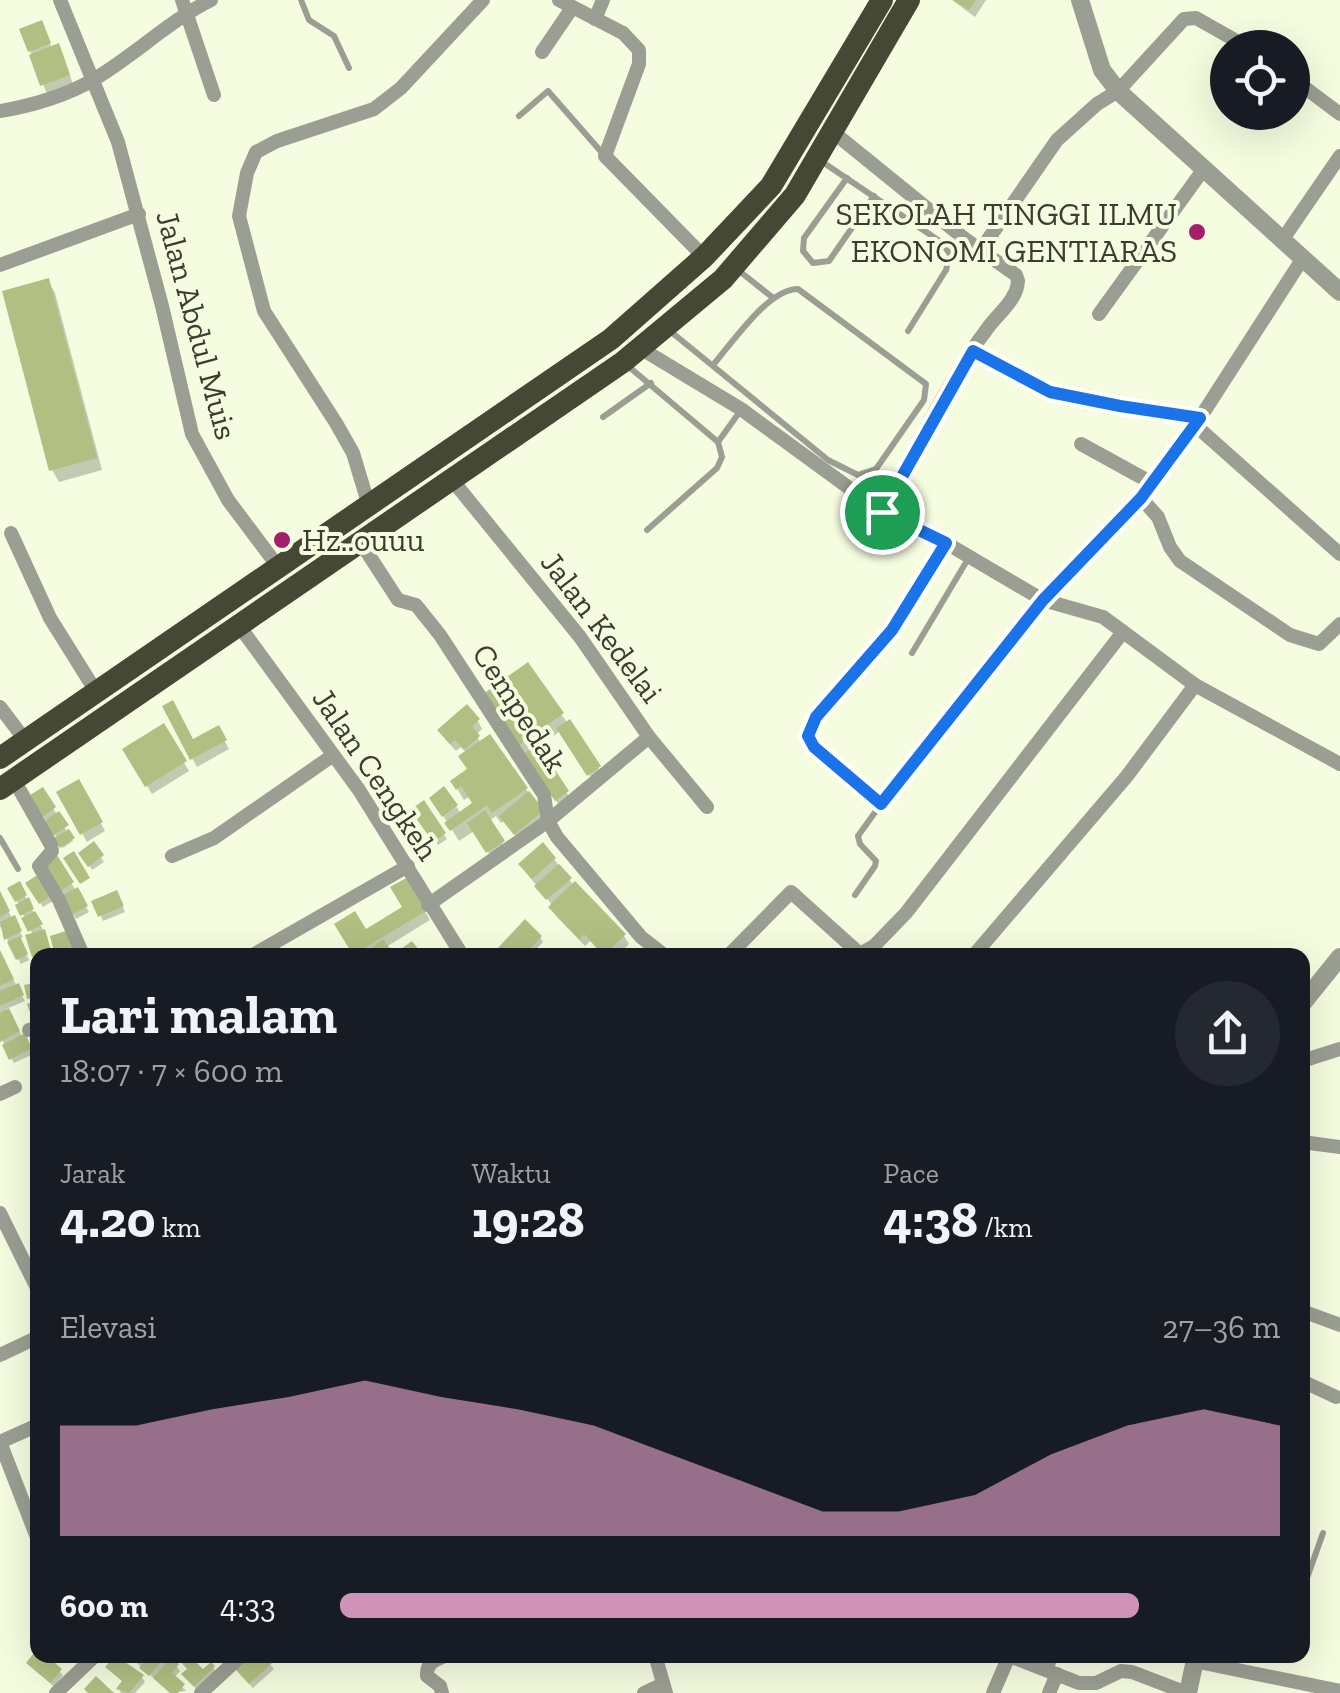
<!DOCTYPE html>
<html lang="id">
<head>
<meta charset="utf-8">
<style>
  :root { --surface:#171b24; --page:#242831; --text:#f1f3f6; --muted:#9ea1a6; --accent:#ce93b7 }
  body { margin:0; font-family:"Zilla Slab",serif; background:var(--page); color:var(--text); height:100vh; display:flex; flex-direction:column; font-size:38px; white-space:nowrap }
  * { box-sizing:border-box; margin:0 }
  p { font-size:32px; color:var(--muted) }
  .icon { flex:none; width:55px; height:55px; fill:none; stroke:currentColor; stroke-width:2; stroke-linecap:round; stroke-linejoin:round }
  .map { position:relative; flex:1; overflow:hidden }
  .details { position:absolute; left:30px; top:948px; width:1280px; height:715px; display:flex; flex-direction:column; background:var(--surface); border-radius:20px; box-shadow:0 10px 40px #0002 }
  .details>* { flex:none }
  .fabs { position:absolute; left:1210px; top:30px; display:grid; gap:20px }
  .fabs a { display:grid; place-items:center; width:100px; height:100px; border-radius:50%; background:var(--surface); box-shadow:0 10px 40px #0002; font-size:50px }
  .pin { position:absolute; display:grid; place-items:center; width:85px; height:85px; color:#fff; margin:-42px; border:5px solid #fff; border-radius:50%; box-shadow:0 2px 10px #0007 }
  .round { display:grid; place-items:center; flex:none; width:105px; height:105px; border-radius:52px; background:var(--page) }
  .overview { display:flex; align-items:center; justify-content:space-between; height:170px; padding:0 30px }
  h1 { font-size:55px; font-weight:700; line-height:75px }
  .metrics { display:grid; grid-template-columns:repeat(3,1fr); gap:15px; height:170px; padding:10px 30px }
  .metrics div { display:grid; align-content:center }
  .metrics b { font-size:50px; font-weight:700 }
  .metrics small { font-size:28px; font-weight:400 }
  .metrics p { font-size:28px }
  .chart { height:280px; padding:20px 30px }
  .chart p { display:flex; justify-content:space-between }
  .chart svg { width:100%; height:180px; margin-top:10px; fill:var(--accent); opacity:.7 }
  ul { padding:0 30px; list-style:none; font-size:32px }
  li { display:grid; grid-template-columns:160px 120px 1fr; align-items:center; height:75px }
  li i { height:25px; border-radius:12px; background:var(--accent) }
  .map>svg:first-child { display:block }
  .shadow { fill:#0003 }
  .building { fill:#b2bf82 }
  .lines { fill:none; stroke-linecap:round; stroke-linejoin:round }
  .service { stroke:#9b9e92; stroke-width:6 }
  .minor { stroke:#9b9e92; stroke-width:14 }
  .tertiary { stroke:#9b9e92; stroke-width:18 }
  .trunk { stroke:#444834; stroke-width:22 }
  .route-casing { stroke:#fff; stroke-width:20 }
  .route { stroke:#1a73e8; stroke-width:12 }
  .poi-dot { fill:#a41e6a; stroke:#f5fcdf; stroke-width:4 }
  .labels { text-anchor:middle; stroke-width:8; stroke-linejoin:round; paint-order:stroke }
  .poi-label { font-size:32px; fill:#3a3d32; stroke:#f5fcdf; text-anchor:end }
  .street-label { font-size:32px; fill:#3a3d32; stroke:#f5fcdf }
</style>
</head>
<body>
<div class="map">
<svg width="1340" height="1693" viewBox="0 0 1340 1693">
  <rect width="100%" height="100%" fill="#f5fcdf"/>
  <g class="shadow">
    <polygon points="952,0 986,0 975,17"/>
    <polygon points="44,28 52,49 63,55 73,84 47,94 22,30"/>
    <polygon points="48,281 55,293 102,470 59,482 52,470"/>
    <polygon points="165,707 193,742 218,729 229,749 197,767"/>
    <polygon points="494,707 561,714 602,773 592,779 560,731 538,748 572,801 561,808"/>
    <polygon points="478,721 482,729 476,735 481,743 526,789 545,816 518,838 504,821 501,823 496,816 489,821 505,847 491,856 474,831 459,841 432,798 456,806 461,814 475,804 469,797 464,800 453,782 469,771 467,753 461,747 456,751 445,739"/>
    <polygon points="163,727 189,771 152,794 125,750"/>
    <polygon points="78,782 105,831 87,842 59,793"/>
    <polygon points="42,790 73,841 63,848 31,798"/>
    <polygon points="423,803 447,839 438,845 414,810"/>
    <polygon points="93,845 104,862 92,870 81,853"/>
    <polygon points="56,858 89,912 76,919 46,865"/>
    <polygon points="554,859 574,886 624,936 629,944 618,955 603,955 590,941 585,946 556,916 553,906 524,870"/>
    <polygon points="38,878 53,901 43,907 28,884"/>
    <polygon points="407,880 430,920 386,947 392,955 356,955 338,925 365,932 405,908"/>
    <polygon points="19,885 47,937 52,955 38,955 38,962 34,956 33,935 11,889"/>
    <polygon points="0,897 23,937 18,939 29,960 21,964 0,926"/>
    <polygon points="119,898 125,912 103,921 94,902"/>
    <polygon points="540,937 543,942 531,955 504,955"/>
    <polygon points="0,955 25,1001 6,1009 33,1054 14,1063 0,1036"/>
    <polygon points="38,1655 42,1655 63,1675 54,1687 29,1663"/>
    <polygon points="128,1655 147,1655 150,1660 154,1655 169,1655 180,1671 174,1678 186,1691 170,1693"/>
    <polygon points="187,1655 193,1655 189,1659 203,1673 213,1667 216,1672 199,1691 188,1680"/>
    <polygon points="255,1655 263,1655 274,1669 253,1688 241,1675"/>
    <polygon points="108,1668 142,1677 145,1682 135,1693 121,1693 119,1689 124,1683"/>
  </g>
  <g class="building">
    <polygon points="953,0 976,0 969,10"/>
    <polygon points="42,20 51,43 28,52 19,29"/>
    <polygon points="59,43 70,75 40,86 29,55"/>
    <polygon points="49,278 97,458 49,471 2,291"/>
    <polygon points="528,662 564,713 519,745 483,694"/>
    <polygon points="173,700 193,739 219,725 227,740 190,760 162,706"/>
    <polygon points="467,704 480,719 472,726 480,736 464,750 455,740 450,744 437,730"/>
    <polygon points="570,719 601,766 587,776 556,728"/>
    <polygon points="164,723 187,761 145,787 122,749"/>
    <polygon points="490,734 528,788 492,813 487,805 450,831 444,823 472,803 461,786 456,790 450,781 467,769 458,756"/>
    <polygon points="538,744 569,791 555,801 523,754"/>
    <polygon points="79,779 103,822 80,835 56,792"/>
    <polygon points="444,786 458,805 442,817 429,798"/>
    <polygon points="43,787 56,807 41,818 27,797"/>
    <polygon points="529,791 544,810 514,835 499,816"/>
    <polygon points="424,800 446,833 433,842 410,810"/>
    <polygon points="485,810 505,841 486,853 467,823"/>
    <polygon points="59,811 69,825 52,836 43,822"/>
    <polygon points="69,829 75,838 60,848 54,838"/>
    <polygon points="94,841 104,855 88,867 78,853"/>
    <polygon points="543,842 556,858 532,879 518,864"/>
    <polygon points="74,851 90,878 80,884 63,858"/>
    <polygon points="57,855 74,882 59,892 42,865"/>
    <polygon points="559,864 572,878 546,900 534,886"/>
    <polygon points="39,874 53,894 39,904 25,883"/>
    <polygon points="408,877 428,910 353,955 334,924 355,911 366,929 402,907 390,887"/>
    <polygon points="20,881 27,895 15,902 7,888"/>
    <polygon points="575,881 626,934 604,955 584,934 579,939 548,907"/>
    <polygon points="78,887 88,906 71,915 61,896"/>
    <polygon points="117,890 124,906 98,917 91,901"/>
    <polygon points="0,891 10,911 0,917"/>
    <polygon points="29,897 34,909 20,916 15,905"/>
    <polygon points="35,911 43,924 28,932 21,918"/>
    <polygon points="15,915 22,931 4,940 0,922"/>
    <polygon points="525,919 542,936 524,955 504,955 497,949"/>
    <polygon points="45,929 51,951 32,957 25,935"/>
    <polygon points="69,930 76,955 55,955 50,936"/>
    <polygon points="20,936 28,954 16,960 7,942"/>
    <polygon points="383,939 394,954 412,941 423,955 372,955 368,951"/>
    <polygon points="0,950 14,979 0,986"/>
    <polygon points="38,982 38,997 27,999 24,985"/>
    <polygon points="19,983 24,995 0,1006 0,991"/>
    <polygon points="38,1000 38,1023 34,1024 27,1004"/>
    <polygon points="9,1008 20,1031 0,1042 0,1013"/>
    <polygon points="25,1033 32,1048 9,1060 2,1045"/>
    <polygon points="38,1648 38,1655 46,1655 62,1669 50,1683 26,1663"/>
    <polygon points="115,1655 144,1675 129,1693 116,1689 122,1681 105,1667"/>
    <polygon points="151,1655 167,1655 149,1676 139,1668"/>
    <polygon points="189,1655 203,1669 211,1662 215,1666 194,1687 181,1674 187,1669 181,1662"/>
    <polygon points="251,1655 266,1655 273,1662 249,1684 235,1669"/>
    <polygon points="171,1657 179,1664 172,1673 185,1684 178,1693 170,1693 153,1678"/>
    <polygon points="96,1676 114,1693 88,1693 84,1689"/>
  </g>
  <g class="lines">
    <g class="service">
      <polyline points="301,0 309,20 334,36 349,68"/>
      <polyline points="519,116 548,91 604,155"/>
      <polyline points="821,161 941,242 950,254 946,270 908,331"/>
      <polyline points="847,178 804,238 803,251 813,263 829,261 874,196"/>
      <polyline points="738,270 772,297"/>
      <path d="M670,331l158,129 30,15 18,-6 48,-69 2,-16 -128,-95c-30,0 -65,53 -85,76"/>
      <polyline points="628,366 718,442 741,410"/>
      <polyline points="603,417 651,383"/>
      <polyline points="647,530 717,468 722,457 718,442"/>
      <polyline points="912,653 968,559"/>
      <polyline points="0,838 18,869"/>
      <polyline points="855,895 875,866 876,861 860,844 858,836 881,804 815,747 808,736 816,717 892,630 945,544"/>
      <polyline points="1302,1592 1323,1533"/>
    </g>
    <g class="minor">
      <polyline points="60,0 118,142 162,306 192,434 228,500 279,568"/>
      <polyline points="182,0 214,95"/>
      <polyline points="559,0 623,33 639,50 639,64 605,156 704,257"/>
      <polyline points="595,19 603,0"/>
      <polyline points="542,52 572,8"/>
      <polyline points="1292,78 1340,114"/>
      <path d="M0,111c31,-5 69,-16 96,-33 40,-24 73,-57 115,-78"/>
      <path d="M833,132l132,107 51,36 2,6c-1,18 -17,30 -28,44 -44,57 -74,125 -108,187"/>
      <polyline points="1283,239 1340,156"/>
      <polyline points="980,251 1057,140 1097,104 1118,91 1184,19 1196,18 1249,48"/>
      <polyline points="0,265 139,214"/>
      <polyline points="1099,314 1203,170"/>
      <polyline points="640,348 741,409 882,512 946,543 1043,600 1103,617 1195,685 1340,764"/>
      <polyline points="973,351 1050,392 1119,407 1200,418"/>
      <polyline points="1195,425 1340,554"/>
      <polyline points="1081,444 1152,483"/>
      <polyline points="453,481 580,637 649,737 707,807"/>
      <polyline points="1141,498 1158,517 1170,547 1180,561 1290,635 1319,644 1340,624"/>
      <polyline points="369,506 353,453 336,423 264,311 239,216 247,173 256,152 277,141 374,109 401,88 483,0"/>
      <polyline points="11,533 50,618 95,690"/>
      <polyline points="361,543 398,600 416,605 440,635 544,795 548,821 557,837 641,937 664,955"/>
      <polyline points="240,627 359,790 462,955"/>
      <polyline points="0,707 25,740"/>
      <polyline points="14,780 51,845 52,851 39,866 59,900 83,955"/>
      <polyline points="881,804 1043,600 1152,483 1200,418 1303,258"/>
      <polyline points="172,856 214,838 332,756"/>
      <polyline points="428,905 548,821 649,737"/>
      <polyline points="253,955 408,866"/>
      <polyline points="729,955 791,892 860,954"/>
      <polyline points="858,955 874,946 906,913 1123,632"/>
      <polyline points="974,955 1127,776 1195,685"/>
      <polyline points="29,1030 38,1029"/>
      <polyline points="1302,1061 1340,1049"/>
      <polyline points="0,1094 15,1087"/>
      <polyline points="1302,1142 1340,1147"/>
      <polyline points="0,1213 38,1290"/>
      <polyline points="1302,1311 1340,1325"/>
      <polyline points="0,1355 38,1337"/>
      <polyline points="1302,1381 1336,1397"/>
      <polyline points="38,1425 0,1442 38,1540"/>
      <polyline points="655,1655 666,1693"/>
      <polyline points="1007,1655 1079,1683 1096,1683 1121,1671 1132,1672 1187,1693"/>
      <polyline points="1194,1661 1340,1691"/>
      <polyline points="1046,1669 1052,1655"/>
      <polyline points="56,1693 96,1655"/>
      <polyline points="201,1693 242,1655"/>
      <path d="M442,1693l-2,-7 -13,-10c-1,-14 9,-16 20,-21"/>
      <polyline points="644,1693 663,1684"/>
      <polyline points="993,1693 1009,1656"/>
      <polyline points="1049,1693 1057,1674"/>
    </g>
    <g class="tertiary">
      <polyline points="1080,0 1102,70 1118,91 1340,292"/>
      <polyline points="1302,1004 1340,957"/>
      <polyline points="1188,1693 1196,1655"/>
    </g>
    <g class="trunk">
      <polyline points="0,758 611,339 704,257 771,186 882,0"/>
      <polyline points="0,789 623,362 723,279 795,195 909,0"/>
    </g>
  </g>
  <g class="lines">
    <defs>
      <polygon id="route" points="973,351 1050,392 1120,406 1200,418 1141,498 1043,600 881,804 814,747 808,736 816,717 892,630 946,543 882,512"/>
    </defs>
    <use href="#route" class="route-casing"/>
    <use href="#route" class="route"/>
  </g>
  <g class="poi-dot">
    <circle cx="1197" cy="232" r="10"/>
    <circle cx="282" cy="540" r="10"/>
  </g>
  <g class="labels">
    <g class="poi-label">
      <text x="1177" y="225">SEKOLAH TINGGI ILMU<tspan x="1177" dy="37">EKONOMI GENTIARAS</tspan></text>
      <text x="302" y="551" text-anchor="start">Hz..ouuu</text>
    </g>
    <g class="street-label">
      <text transform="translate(197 325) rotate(75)" y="11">Jalan Abdul Muis</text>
      <text transform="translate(602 627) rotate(53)" y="11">Jalan Kedelai</text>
      <text transform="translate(520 708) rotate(57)" y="11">Cempedak</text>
      <text transform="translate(376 774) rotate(56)" y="11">Jalan Cengkeh</text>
    </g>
  </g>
</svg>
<div class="fabs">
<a><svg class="icon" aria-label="locate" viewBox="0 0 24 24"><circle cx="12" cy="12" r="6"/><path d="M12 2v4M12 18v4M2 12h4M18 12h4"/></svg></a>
</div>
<div class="pin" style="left:882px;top:512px;background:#1e9e55"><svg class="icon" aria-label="arrive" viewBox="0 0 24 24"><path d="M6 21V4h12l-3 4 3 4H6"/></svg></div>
<section class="details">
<div class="overview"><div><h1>Lari malam</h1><p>18:07 · 7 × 600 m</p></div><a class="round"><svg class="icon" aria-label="share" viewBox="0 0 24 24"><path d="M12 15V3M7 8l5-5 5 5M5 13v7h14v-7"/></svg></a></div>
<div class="metrics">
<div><p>Jarak</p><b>4.20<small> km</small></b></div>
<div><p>Waktu</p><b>19:28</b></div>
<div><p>Pace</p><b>4:38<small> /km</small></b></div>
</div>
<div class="chart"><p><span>Elevasi</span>27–36 m</p>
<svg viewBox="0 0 160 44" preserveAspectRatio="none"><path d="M0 44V17L10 17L20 13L30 10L40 6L50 10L60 13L70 17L80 24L90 31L100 38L110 38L120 34L130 24L140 17L150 13L160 17V44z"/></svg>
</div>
<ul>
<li><b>600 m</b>4:33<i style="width:85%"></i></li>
</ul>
</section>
</div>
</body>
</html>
